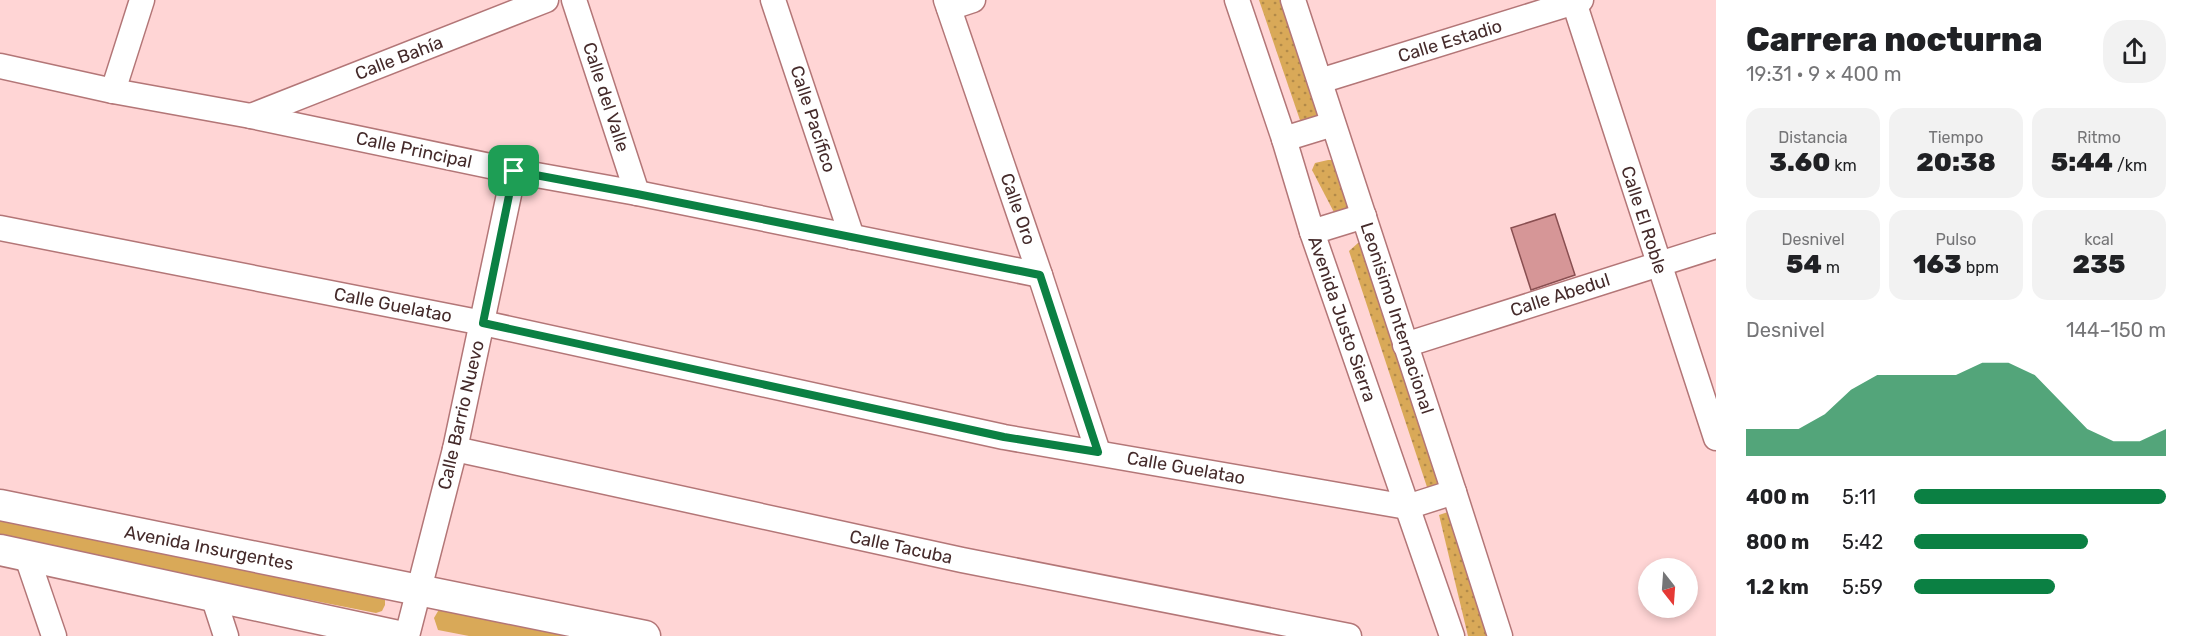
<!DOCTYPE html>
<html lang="es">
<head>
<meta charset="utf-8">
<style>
  :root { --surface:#fff; --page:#f2f2f2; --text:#202124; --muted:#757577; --accent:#0b8043 }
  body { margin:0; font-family:Rubik,sans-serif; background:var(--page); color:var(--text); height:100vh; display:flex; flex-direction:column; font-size:22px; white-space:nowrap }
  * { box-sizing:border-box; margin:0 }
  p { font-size:20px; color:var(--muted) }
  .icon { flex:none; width:33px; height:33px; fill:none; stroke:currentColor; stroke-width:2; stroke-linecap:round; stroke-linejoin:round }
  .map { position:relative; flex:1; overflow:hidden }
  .details { display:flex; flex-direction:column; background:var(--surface); width:480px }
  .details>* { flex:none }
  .needle { width:39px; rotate:163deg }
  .tools { position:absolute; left:1638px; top:558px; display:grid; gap:12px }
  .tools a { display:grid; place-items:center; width:60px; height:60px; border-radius:50%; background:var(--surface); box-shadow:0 3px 9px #0003; font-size:30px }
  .pin { position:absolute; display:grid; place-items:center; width:51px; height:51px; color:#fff; margin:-26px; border-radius:12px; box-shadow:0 3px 9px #0006 }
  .round { display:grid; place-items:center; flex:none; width:63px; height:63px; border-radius:24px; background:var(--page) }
  .headline { display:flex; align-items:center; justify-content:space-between; height:102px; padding:0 30px }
  h1 { font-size:33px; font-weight:800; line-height:45px }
  .figures { display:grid; grid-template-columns:repeat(3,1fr); gap:9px; height:102px; padding:6px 30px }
  .figures div { display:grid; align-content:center; border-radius:15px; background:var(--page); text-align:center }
  .figures b { font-size:26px; font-weight:800 }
  .figures small { font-size:16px; font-weight:400 }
  .figures p { font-size:16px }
  .chart { height:168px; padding:12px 30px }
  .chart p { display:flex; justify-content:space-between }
  .chart svg { width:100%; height:108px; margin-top:6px; fill:var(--accent); opacity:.7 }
  ul { padding:0 30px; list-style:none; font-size:20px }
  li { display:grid; grid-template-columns:96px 72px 1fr; align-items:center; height:45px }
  li i { height:15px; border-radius:8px; background:var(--accent) }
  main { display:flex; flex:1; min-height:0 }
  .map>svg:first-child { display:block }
  .grass { fill:#d9a958 }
  .park { fill:url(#park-dots) }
  .building { fill:#d69697; stroke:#894f51; stroke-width:1.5 }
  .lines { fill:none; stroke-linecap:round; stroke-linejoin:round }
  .minor-casing { stroke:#b37677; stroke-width:27 }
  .major-casing { stroke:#b37677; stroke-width:33 }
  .minor { stroke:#fff; stroke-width:24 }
  .major { stroke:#fff; stroke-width:30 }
  .route-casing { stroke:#fff; stroke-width:12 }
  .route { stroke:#0b8043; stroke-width:8 }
  .labels { text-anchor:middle; stroke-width:5; stroke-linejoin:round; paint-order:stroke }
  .street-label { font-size:18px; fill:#452b2b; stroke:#fff }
</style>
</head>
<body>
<main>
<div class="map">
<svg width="1716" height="636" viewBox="0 0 1716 636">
  <defs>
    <pattern id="park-dots" width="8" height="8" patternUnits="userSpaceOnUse" patternTransform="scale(1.5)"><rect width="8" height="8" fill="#d9a958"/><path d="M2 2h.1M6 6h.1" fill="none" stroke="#b28a49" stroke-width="1.8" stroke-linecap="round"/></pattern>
  </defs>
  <rect width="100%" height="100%" fill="#ffd5d5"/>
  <g class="grass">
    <polygon points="0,519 385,596 385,605 382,611 376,613 0,539"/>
    <polygon points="441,606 582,636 469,636 438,630 434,618"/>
  </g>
  <g class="park">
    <polygon points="1259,0 1287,0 1326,118 1303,129"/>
    <polygon points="1328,160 1340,160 1361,203 1339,222 1312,170 1315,163"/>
    <polygon points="1358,243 1370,244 1449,480 1439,488 1427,487 1349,251"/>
    <polygon points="1448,512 1499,636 1468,636 1439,515"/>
  </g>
  <polygon class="building" points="1555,214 1575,275 1531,290 1511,228"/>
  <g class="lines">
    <defs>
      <g id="minor">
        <polyline points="574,0 637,193"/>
        <polyline points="773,0 852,237"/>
        <polyline points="946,0 1040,275 1098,452"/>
        <polyline points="1237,0 1284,139 1312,232 1452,636"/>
        <polyline points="1293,0 1454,492 1500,636"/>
        <polyline points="1574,2 1716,438"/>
        <polyline points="949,8 973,0"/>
        <polyline points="0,66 113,91 251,116 514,171 637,193 1040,275"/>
        <polyline points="1320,81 1581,0"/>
        <polyline points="113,91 142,0"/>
        <polyline points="251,116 546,0"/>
        <polyline points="1284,139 1333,124"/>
        <polyline points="0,228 483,323 1004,437 1407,507 1454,492"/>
        <polyline points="1312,232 1364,216"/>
        <polyline points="1405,345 1716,246"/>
        <polyline points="455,449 962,560 1349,636"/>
        <polyline points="27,557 54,636"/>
        <polyline points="213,596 226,636"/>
        <polyline points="407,636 455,449 514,171"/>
      </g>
      <g id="major">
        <path d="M0,505c215,45 430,86 645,131"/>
        <polyline points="0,550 398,636"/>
      </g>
    </defs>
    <use href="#minor" class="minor-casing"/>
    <use href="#major" class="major-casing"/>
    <use href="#minor" class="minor"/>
    <use href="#major" class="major"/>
  </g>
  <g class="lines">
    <defs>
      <polygon id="route" points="514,171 637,194 1040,275 1098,452 1004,437 483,323"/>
    </defs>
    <use href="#route" class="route-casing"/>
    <use href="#route" class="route"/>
  </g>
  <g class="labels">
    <g class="street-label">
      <text transform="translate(1450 41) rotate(-17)" y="6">Calle Estadio</text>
      <text transform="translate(399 58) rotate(-21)" y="6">Calle Bahía</text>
      <text transform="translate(606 97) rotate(72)" y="6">Calle del Valle</text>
      <text transform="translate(813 119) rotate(72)" y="6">Calle Pacífico</text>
      <text transform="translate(414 150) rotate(12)" y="6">Calle Principal</text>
      <text transform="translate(1018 209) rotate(71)" y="6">Calle Oro</text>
      <text transform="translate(1644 220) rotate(72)" y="6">Calle El Roble</text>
      <text transform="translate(1560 295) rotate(-18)" y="6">Calle Abedul</text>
      <text transform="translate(393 305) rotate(11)" y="6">Calle Guelatao</text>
      <text transform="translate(1397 318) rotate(72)" y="6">Leonisimo Internacional</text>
      <text transform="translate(1342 319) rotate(71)" y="6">Avenida Justo Sierra</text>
      <text transform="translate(461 415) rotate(-77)" y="6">Calle Barrio Nuevo</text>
      <text transform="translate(1186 468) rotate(10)" y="6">Calle Guelatao</text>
      <text transform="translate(901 547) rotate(12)" y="6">Calle Tacuba</text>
      <text transform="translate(209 548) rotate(11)" y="6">Avenida Insurgentes</text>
    </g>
  </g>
</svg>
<div class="tools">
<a><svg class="needle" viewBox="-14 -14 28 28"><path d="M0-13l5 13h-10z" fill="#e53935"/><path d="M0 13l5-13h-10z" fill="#757577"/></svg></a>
</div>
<div class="pin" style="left:514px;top:171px;background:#1e9e55"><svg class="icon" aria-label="arrive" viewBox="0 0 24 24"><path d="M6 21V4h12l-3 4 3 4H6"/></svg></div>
</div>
<section class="details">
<div class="headline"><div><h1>Carrera nocturna</h1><p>19:31 · 9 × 400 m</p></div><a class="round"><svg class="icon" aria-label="share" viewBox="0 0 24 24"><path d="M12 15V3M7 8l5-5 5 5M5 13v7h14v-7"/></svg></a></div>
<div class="figures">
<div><p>Distancia</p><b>3.60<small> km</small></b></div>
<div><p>Tiempo</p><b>20:38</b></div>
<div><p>Ritmo</p><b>5:44<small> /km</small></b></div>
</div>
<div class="figures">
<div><p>Desnivel</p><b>54<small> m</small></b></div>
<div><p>Pulso</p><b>163<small> bpm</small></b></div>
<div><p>kcal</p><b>235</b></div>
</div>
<div class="chart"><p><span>Desnivel</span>144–150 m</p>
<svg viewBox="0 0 160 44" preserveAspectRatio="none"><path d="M0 44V33L10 33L20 33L30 27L40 17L50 11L60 11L70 11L80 11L90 6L100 6L110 11L120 22L130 33L140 38L150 38L160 33V44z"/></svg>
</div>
<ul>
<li><b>400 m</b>5:11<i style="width:100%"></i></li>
<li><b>800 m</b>5:42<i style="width:69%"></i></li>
<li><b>1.2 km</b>5:59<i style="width:56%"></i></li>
</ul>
</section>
</main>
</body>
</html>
